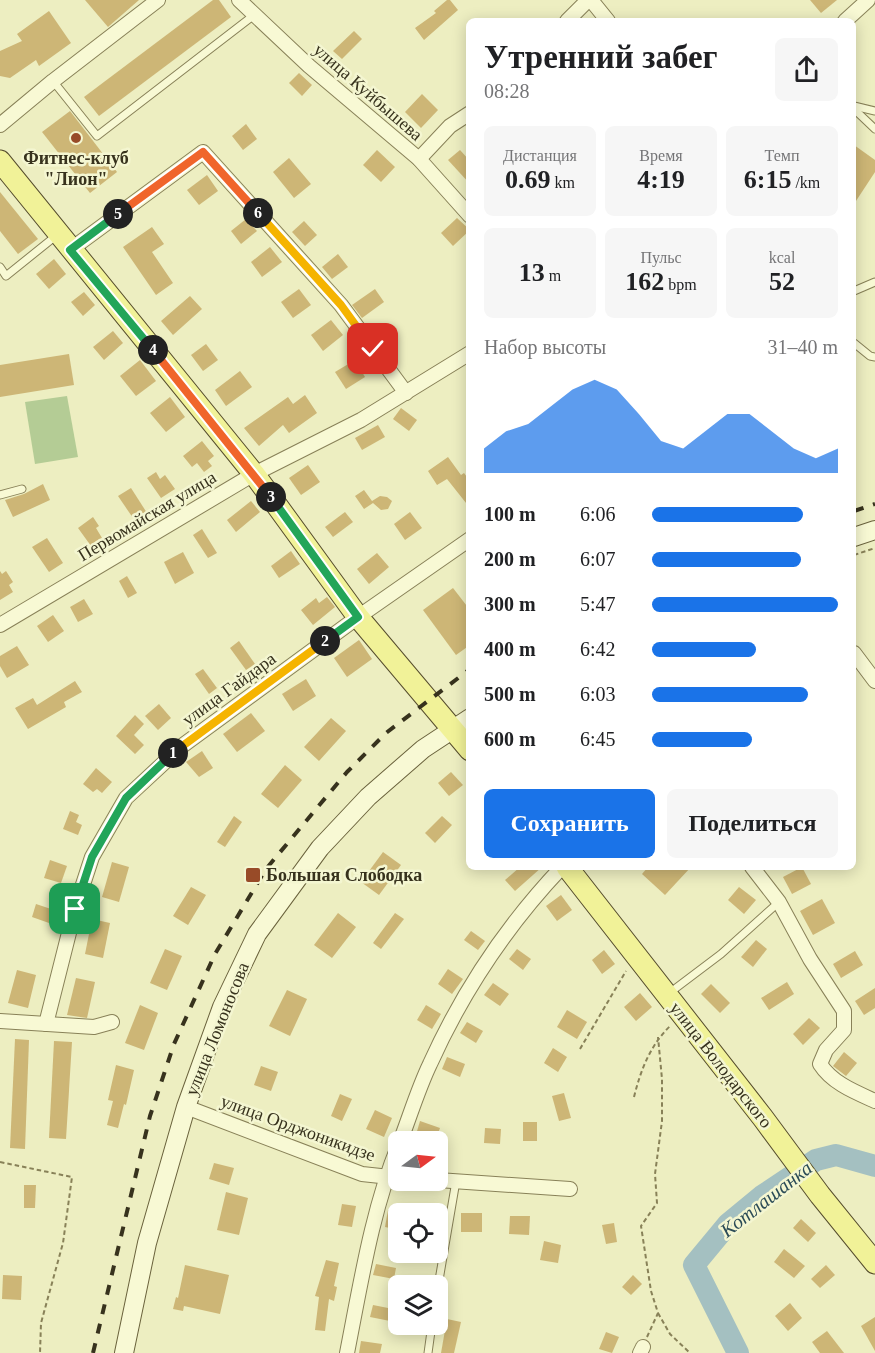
<!DOCTYPE html>
<html lang="ru">
<head>
<meta charset="utf-8">
<style>
  :root { --surface:#fff; --page:#f6f6f6; --text:#202124; --muted:#757577; --accent:#1a73e8 }
  body { margin:0; font-family:"Times New Roman",serif; background:var(--page); color:var(--text); height:100vh; display:flex; flex-direction:column; font-size:22px; white-space:nowrap }
  * { box-sizing:border-box; margin:0 }
  p { font-size:20px; color:var(--muted) }
  .icon { flex:none; width:33px; height:33px; fill:none; stroke:currentColor; stroke-width:2; stroke-linecap:round; stroke-linejoin:round }
  .map { position:relative; flex:1; overflow:hidden }
  .side { position:absolute; left:466px; top:18px; width:390px; height:852px; display:flex; flex-direction:column; background:var(--surface); border-radius:9px; box-shadow:0 3px 15px #0003 }
  .side>* { flex:none }
  .needle { width:39px; rotate:75deg }
  .buttons { position:absolute; left:388px; top:1131px; display:grid; gap:12px }
  .buttons a { display:grid; place-items:center; width:60px; height:60px; border-radius:9px; background:var(--surface); box-shadow:0 3px 15px #0003; font-size:30px }
  .pin { position:absolute; display:grid; place-items:center; width:51px; height:51px; color:#fff; margin:-26px; border-radius:12px; box-shadow:0 3px 9px #0006 }
  .km { position:absolute; width:30px; height:30px; margin:-15px; border-radius:50%; background:#222; color:#fff; font-size:16px; line-height:30px; text-align:center }
  .round { display:grid; place-items:center; flex:none; width:63px; height:63px; border-radius:9px; background:var(--page) }
  .overview { display:flex; align-items:center; justify-content:space-between; height:102px; padding:0 18px }
  h1 { font-size:33px; font-weight:700; line-height:45px }
  .stats { display:grid; grid-template-columns:repeat(3,1fr); gap:9px; height:102px; padding:6px 18px }
  .stats div { display:grid; align-content:center; border-radius:9px; background:var(--page); text-align:center }
  .stats b { font-size:26px; font-weight:700 }
  .stats small { font-size:16px; font-weight:400 }
  .stats p { font-size:16px }
  .chart { height:168px; padding:12px 18px }
  .chart p { display:flex; justify-content:space-between }
  .chart svg { width:100%; height:108px; margin-top:6px; fill:var(--accent); opacity:.7 }
  .button { display:flex; gap:12px; margin-top:auto; padding:12px 18px }
  .button a { flex:1; height:69px; border-radius:9px; background:var(--accent); color:#fff; font-size:24px; font-weight:700; line-height:69px; text-align:center }
  .button a+a { background:var(--page); color:var(--text) }
  ul { padding:0 18px; list-style:none; font-size:20px }
  li { display:grid; grid-template-columns:96px 72px 1fr; align-items:center; height:45px }
  li i { height:15px; border-radius:8px; background:var(--accent) }
  .map>svg:first-child { display:block }
  .green { fill:#b4cc95 }
  .lines { fill:none; stroke-linecap:round; stroke-linejoin:round }
  .river { stroke:#a4c0c1; stroke-width:22 }
  .building { fill:#cdb676 }
  .lane-casing { stroke:#888158; stroke-width:9 }
  .street-casing { stroke:#888158; stroke-width:16 }
  .secondary-casing { stroke:#6a623c; stroke-width:20 }
  .primary-casing { stroke:#564d2d; stroke-width:23 }
  .path { stroke:#888158; stroke-width:2; stroke-dasharray:4.5 3; stroke-linecap:butt }
  .lane { stroke:#f8f9d4; stroke-width:7 }
  .street { stroke:#f8f9d4; stroke-width:14 }
  .secondary { stroke:#f8f9d4; stroke-width:18 }
  .primary { stroke:#f1f298; stroke-width:21 }
  .rail { stroke:#37321d; stroke-width:4; stroke-dasharray:10 10; stroke-linecap:butt }
  .split-1-casing { stroke:#fff; stroke-width:12 }
  .split-2-casing { stroke:#fff; stroke-width:12 }
  .split-3-casing { stroke:#fff; stroke-width:12 }
  .split-4-casing { stroke:#fff; stroke-width:12 }
  .split-5-casing { stroke:#fff; stroke-width:12 }
  .split-6-casing { stroke:#fff; stroke-width:12 }
  .split-7-casing { stroke:#fff; stroke-width:12 }
  .split-1 { stroke:#22a559; stroke-width:8 }
  .split-2 { stroke:#f5b400; stroke-width:8 }
  .split-3 { stroke:#22a559; stroke-width:8 }
  .split-4 { stroke:#f0652b; stroke-width:8 }
  .split-5 { stroke:#22a559; stroke-width:8 }
  .split-6 { stroke:#f0652b; stroke-width:8 }
  .split-7 { stroke:#f5b400; stroke-width:8 }
  .poi-dot { fill:#984b28; stroke:#f4f6d1; stroke-width:2 }
  .labels { text-anchor:middle; stroke-width:5; stroke-linejoin:round; paint-order:stroke }
  .street-label { font-size:18px; fill:#37321d; stroke:#f4f6d1 }
  .poi-label { font-size:18px; font-weight:bold; fill:#37321d; stroke:#f4f6d1 }
  .water-label { font-size:20px; font-style:italic; fill:#2c4c57; stroke:#f4f6d1 }
</style>
</head>
<body>
<div class="map">
<svg width="875" height="1353" viewBox="0 0 875 1353">
  <rect width="100%" height="100%" fill="#edeec1"/>
  <polygon class="green" points="67,396 78,457 35,464 25,402"/>
  <g class="lines">
    <polyline class="river" points="738,1353 694,1265 728,1224 762,1196 816,1160 836,1155 875,1166"/>
  </g>
  <g class="building">
    <polygon points="85,0 139,0 108,27"/>
    <polygon points="213,0 219,0 231,17 99,116 84,97"/>
    <polygon points="447,0 450,0 458,10 424,40 415,28 436,13 434,11"/>
    <polygon points="810,0 837,0 821,13"/>
    <polygon points="49,11 71,43 39,66 36,60 10,78 0,76 0,51 22,41 17,34"/>
    <polygon points="354,31 362,39 342,59 333,51"/>
    <polygon points="299,73 312,85 302,96 289,83"/>
    <polygon points="422,94 438,110 421,128 405,112"/>
    <polygon points="70,111 117,172 90,193 42,132"/>
    <polygon points="246,124 257,139 243,150 232,136"/>
    <polygon points="854,145 875,160 875,172 854,204"/>
    <polygon points="377,150 395,167 381,182 363,165"/>
    <polygon points="460,150 470,161 470,184 448,160"/>
    <polygon points="289,158 311,184 294,198 273,172"/>
    <polygon points="207,175 218,191 199,205 187,190"/>
    <polygon points="0,192 38,239 18,254 0,231"/>
    <polygon points="457,218 470,230 453,246 441,233"/>
    <polygon points="246,219 257,231 241,244 231,231"/>
    <polygon points="304,221 317,235 305,246 292,232"/>
    <polygon points="152,227 164,244 152,252 173,283 156,295 123,247"/>
    <polygon points="270,247 282,262 262,277 251,262"/>
    <polygon points="338,254 348,267 332,279 322,267"/>
    <polygon points="54,259 66,274 49,289 36,274"/>
    <polygon points="299,289 311,305 293,318 281,302"/>
    <polygon points="375,289 384,302 362,318 352,305"/>
    <polygon points="84,292 95,305 83,316 71,302"/>
    <polygon points="190,296 202,309 173,335 161,321"/>
    <polygon points="331,320 343,335 323,351 311,335"/>
    <polygon points="113,331 123,343 104,360 93,347"/>
    <polygon points="206,344 218,360 203,371 191,355"/>
    <polygon points="69,354 74,385 0,397 0,365"/>
    <polygon points="140,360 156,381 136,396 120,376"/>
    <polygon points="355,360 365,377 346,389 335,372"/>
    <polygon points="240,371 252,387 226,406 215,390"/>
    <polygon points="305,395 317,413 289,433 283,425 259,446 244,428 288,397 293,404"/>
    <polygon points="170,397 185,417 166,432 150,413"/>
    <polygon points="401,408 417,420 409,431 393,419"/>
    <polygon points="378,425 385,437 362,450 355,438"/>
    <polygon points="202,441 214,456 208,461 212,466 204,472 197,463 192,467 183,456"/>
    <polygon points="448,457 461,475 464,473 470,481 470,508 447,479 437,485 428,471"/>
    <polygon points="308,465 320,482 301,495 289,478"/>
    <polygon points="156,472 160,479 165,475 175,489 161,498 147,478"/>
    <polygon points="43,484 50,500 13,517 5,500 24,494"/>
    <polygon points="131,488 147,513 135,521 118,496"/>
    <polygon points="364,490 372,501 380,496 387,497 392,501 388,509 381,510 373,503 364,509 355,496"/>
    <polygon points="251,501 260,512 236,532 227,520"/>
    <polygon points="345,512 353,522 333,537 325,527"/>
    <polygon points="410,512 422,528 405,540 394,524"/>
    <polygon points="93,517 99,526 96,528 102,538 91,546 78,528"/>
    <polygon points="202,529 217,553 208,558 193,535"/>
    <polygon points="47,538 63,563 49,572 32,547"/>
    <polygon points="291,551 300,564 279,578 271,566"/>
    <polygon points="183,552 194,573 175,584 164,562"/>
    <polygon points="377,553 389,567 369,584 357,569"/>
    <polygon points="0,571 2,574 6,571 13,582 9,585 13,592 0,600"/>
    <polygon points="127,576 137,593 128,598 119,581"/>
    <polygon points="453,588 470,610 470,645 456,655 423,610"/>
    <polygon points="327,597 335,607 313,625 301,610 316,598 319,603"/>
    <polygon points="84,599 93,614 78,622 70,607"/>
    <polygon points="53,615 64,631 48,642 37,626"/>
    <polygon points="359,640 372,659 347,677 334,658"/>
    <polygon points="239,641 255,664 246,670 230,648"/>
    <polygon points="17,646 29,665 7,678 0,666 0,656"/>
    <polygon points="203,669 217,688 209,694 195,674"/>
    <polygon points="306,679 316,696 293,711 282,694"/>
    <polygon points="75,681 82,692 64,702 66,707 28,729 15,708 33,698 37,705"/>
    <polygon points="159,704 171,718 158,730 145,716"/>
    <polygon points="251,713 265,731 237,752 223,734"/>
    <polygon points="135,715 144,724 134,735 144,745 135,754 116,736"/>
    <polygon points="331,718 346,731 319,761 304,747"/>
    <polygon points="202,751 213,768 199,777 186,762"/>
    <polygon points="285,765 302,780 278,808 261,794"/>
    <polygon points="96,768 112,782 102,793 97,789 93,792 83,784"/>
    <polygon points="451,772 463,785 449,796 438,783"/>
    <polygon points="70,811 79,815 76,822 82,825 78,835 63,829"/>
    <polygon points="234,816 242,822 225,847 217,842"/>
    <polygon points="442,816 452,825 435,843 425,833"/>
    <polygon points="383,852 401,865 379,895 361,882"/>
    <polygon points="50,860 67,866 61,883 44,878"/>
    <polygon points="112,862 129,867 119,902 102,897"/>
    <polygon points="520,867 542,867 515,891 505,880"/>
    <polygon points="648,867 691,867 665,895 642,874"/>
    <polygon points="802,867 811,884 792,894 783,877"/>
    <polygon points="191,887 206,895 188,925 173,916"/>
    <polygon points="739,887 756,900 744,914 728,900"/>
    <polygon points="561,895 572,910 557,921 546,906"/>
    <polygon points="822,899 835,923 813,935 800,911"/>
    <polygon points="36,904 54,910 49,923 32,917"/>
    <polygon points="338,913 356,927 332,958 314,945"/>
    <polygon points="395,913 404,919 381,949 373,943"/>
    <polygon points="92,919 110,923 103,958 85,954"/>
    <polygon points="471,931 485,941 478,950 464,940"/>
    <polygon points="756,940 767,949 753,967 741,957"/>
    <polygon points="165,949 182,956 167,990 150,983"/>
    <polygon points="517,949 531,959 523,970 509,959"/>
    <polygon points="604,950 615,964 602,974 592,960"/>
    <polygon points="855,951 863,965 841,978 833,964"/>
    <polygon points="448,969 463,979 452,994 438,984"/>
    <polygon points="17,970 36,975 28,1008 8,1003"/>
    <polygon points="76,978 95,982 87,1018 67,1015"/>
    <polygon points="787,982 794,994 769,1010 761,998"/>
    <polygon points="493,983 509,994 500,1006 484,995"/>
    <polygon points="711,984 730,1003 720,1013 701,994"/>
    <polygon points="875,988 875,1008 864,1015 855,1001"/>
    <polygon points="287,990 307,999 290,1036 269,1026"/>
    <polygon points="640,993 652,1007 636,1021 624,1007"/>
    <polygon points="140,1005 158,1013 144,1050 125,1043"/>
    <polygon points="426,1005 441,1014 432,1029 417,1020"/>
    <polygon points="567,1010 587,1022 577,1039 557,1027"/>
    <polygon points="809,1018 820,1028 803,1045 793,1034"/>
    <polygon points="467,1022 483,1031 476,1043 460,1033"/>
    <polygon points="15,1039 29,1040 25,1149 10,1148"/>
    <polygon points="54,1041 72,1042 66,1139 49,1138"/>
    <polygon points="553,1048 567,1057 558,1072 544,1063"/>
    <polygon points="844,1052 857,1063 846,1076 833,1066"/>
    <polygon points="447,1057 465,1064 460,1077 442,1069"/>
    <polygon points="116,1065 134,1070 126,1105 124,1104 118,1128 107,1125 113,1101 108,1100"/>
    <polygon points="261,1066 278,1072 271,1091 254,1085"/>
    <polygon points="564,1093 571,1118 559,1121 552,1096"/>
    <polygon points="340,1094 352,1099 342,1121 331,1116"/>
    <polygon points="375,1110 392,1118 384,1137 366,1129"/>
    <polygon points="420,1121 440,1128 435,1142 415,1138"/>
    <rect x="523" y="1122" width="14" height="19"/>
    <polygon points="485,1128 501,1129 500,1144 484,1143"/>
    <polygon points="214,1163 234,1168 229,1185 209,1179"/>
    <polygon points="24,1185 36,1185 35,1208 24,1208"/>
    <polygon points="226,1192 248,1198 239,1235 217,1230"/>
    <polygon points="342,1204 356,1206 352,1227 338,1225"/>
    <polygon points="388,1210 399,1212 399,1230 385,1227"/>
    <rect x="461" y="1213" width="21" height="19"/>
    <polygon points="510,1216 530,1216 529,1235 509,1234"/>
    <polygon points="801,1219 816,1233 808,1242 793,1228"/>
    <polygon points="614,1223 617,1242 606,1244 602,1225"/>
    <polygon points="544,1241 561,1245 558,1263 540,1260"/>
    <polygon points="784,1249 805,1266 794,1278 774,1262"/>
    <polygon points="326,1260 339,1263 334,1286 337,1287 334,1301 329,1299 325,1331 315,1330 319,1297 315,1296"/>
    <polygon points="376,1264 396,1268 394,1279 373,1275"/>
    <polygon points="185,1265 229,1275 220,1314 184,1306 183,1311 173,1309 176,1297 178,1298"/>
    <polygon points="826,1265 835,1275 820,1288 811,1279"/>
    <polygon points="3,1275 22,1276 21,1300 2,1299"/>
    <polygon points="633,1275 642,1284 631,1295 622,1287"/>
    <polygon points="790,1303 802,1318 788,1331 775,1316"/>
    <polygon points="373,1305 393,1309 390,1321 370,1317"/>
    <polygon points="875,1317 875,1351 861,1326"/>
    <polygon points="447,1319 461,1322 454,1353 441,1353"/>
    <polygon points="827,1331 844,1353 820,1353 812,1342"/>
    <polygon points="606,1332 619,1337 612,1353 599,1349"/>
    <polygon points="361,1341 382,1344 380,1353 359,1353"/>
  </g>
  <g class="lines">
    <defs>
      <g id="lane">
        <polyline points="53,81 97,136 254,15"/>
        <polyline points="854,106 875,111"/>
        <polyline points="854,109 875,129"/>
        <polyline points="0,267 6,276 57,235"/>
        <polyline points="854,291 875,282"/>
        <polyline points="854,343 870,356 875,357"/>
        <polyline points="0,495 22,489"/>
        <polyline points="668,994 721,954 779,902"/>
        <polyline points="438,1286 456,1181"/>
        <polyline points="428,1353 432,1324"/>
      </g>
      <g id="street">
        <polyline points="239,0 309,66 419,159 470,216"/>
        <polyline points="591,0 608,21"/>
        <polyline points="567,21 588,0"/>
        <polyline points="845,21 868,0"/>
        <polyline points="0,125 53,81 158,0"/>
        <polyline points="419,159 450,126 470,113"/>
        <polyline points="70,250 203,152 341,305 406,393"/>
        <polyline points="0,625 254,474 361,420 470,353"/>
        <polyline points="854,653 875,681"/>
        <path d="M752,867l27,35 31,57 34,52v19l-18,20 -6,14c12,19 35,28 55,37"/>
        <polyline points="0,1021 94,1027 112,1022"/>
        <polyline points="46,1024 75,909 92,857 126,798 182,746 358,617 470,539"/>
        <polyline points="186,1107 362,1174 399,1178"/>
        <path d="M400,1142c10,-26 18,-53 30,-78 32,-71 78,-140 132,-197"/>
        <polyline points="438,1180 570,1189"/>
        <path d="M347,1353c14,-71 25,-143 52,-209"/>
        <polyline points="640,1353 643,1347"/>
      </g>
      <g id="secondary">
        <polyline points="854,537 875,530"/>
        <polyline points="124,1353 147,1243 186,1107 222,1007 257,934 320,848 368,797 423,749 470,718"/>
      </g>
      <g id="primary">
        <polyline points="0,161 254,474 358,617 470,750"/>
        <polyline points="567,867 763,1118 820,1195 875,1263"/>
      </g>
    </defs>
    <use href="#lane" class="lane-casing"/>
    <use href="#street" class="street-casing"/>
    <use href="#secondary" class="secondary-casing"/>
    <use href="#primary" class="primary-casing"/>
    <g class="path">
      <polyline points="854,555 875,548"/>
      <polyline points="580,1049 626,971"/>
      <path d="M634,1097c7,-28 16,-51 36,-71"/>
      <polyline points="0,1162 72,1177 63,1243 41,1323 40,1353"/>
      <polyline points="658,1313 670,1334 690,1353"/>
      <polyline points="647,1337 658,1313 651,1291 641,1226 657,1203 655,1174 662,1121 662,1079 658,1037"/>
    </g>
    <use href="#lane" class="lane"/>
    <use href="#street" class="street"/>
    <use href="#secondary" class="secondary"/>
    <use href="#primary" class="primary"/>
    <g class="rail">
      <polyline points="854,511 875,504"/>
      <polyline points="93,1353 150,1116 174,1044 215,954 266,869 347,772 386,733 470,669"/>
    </g>
  </g>
  <g class="lines">
    <defs>
      <polyline id="split-1" points="75,909 92,857 126,798 173,753"/>
      <polyline id="split-2" points="173,753 325,641"/>
      <polyline id="split-3" points="271,497 358,617 325,641"/>
      <polyline id="split-4" points="153,350 271,497"/>
      <polyline id="split-5" points="118,214 70,250 153,350"/>
      <polyline id="split-6" points="118,214 203,152 258,213"/>
      <polyline id="split-7" points="258,213 341,305 373,349"/>
    </defs>
    <use href="#split-1" class="split-1-casing"/>
    <use href="#split-2" class="split-2-casing"/>
    <use href="#split-3" class="split-3-casing"/>
    <use href="#split-4" class="split-4-casing"/>
    <use href="#split-5" class="split-5-casing"/>
    <use href="#split-6" class="split-6-casing"/>
    <use href="#split-7" class="split-7-casing"/>
    <use href="#split-1" class="split-1"/>
    <use href="#split-2" class="split-2"/>
    <use href="#split-3" class="split-3"/>
    <use href="#split-4" class="split-4"/>
    <use href="#split-5" class="split-5"/>
    <use href="#split-6" class="split-6"/>
    <use href="#split-7" class="split-7"/>
  </g>
  <g class="poi-dot">
    <circle cx="76" cy="138" r="6"/>
    <rect x="245" y="867" width="16" height="16" rx="3"/>
  </g>
  <g class="labels">
    <g class="street-label">
      <text transform="translate(368 92) rotate(41)" y="6">улица Куйбышева</text>
      <text transform="translate(147 516) rotate(-31)" y="6">Первомайская улица</text>
      <text transform="translate(229 689) rotate(-36)" y="6">улица Гайдара</text>
      <text transform="translate(217 1029) rotate(-68)" y="6">улица Ломоносова</text>
      <text transform="translate(721 1065) rotate(52)" y="6">улица Володарского</text>
      <text transform="translate(298 1128) rotate(20)" y="6">улица Орджоникидзе</text>
    </g>
    <g class="poi-label">
      <text x="76" y="164">Фитнес-клуб<tspan x="76" dy="21">"Лион"</tspan></text>
      <text x="266" y="881" text-anchor="start">Большая Слободка</text>
    </g>
    <g class="water-label">
      <text transform="translate(766 1199) rotate(-38)" y="7">Котлашанка</text>
    </g>
  </g>
</svg>
<div class="buttons">
<a><svg class="needle" viewBox="-14 -14 28 28"><path d="M0-13l5 13h-10z" fill="#e53935"/><path d="M0 13l5-13h-10z" fill="#757577"/></svg></a>
<a><svg class="icon" aria-label="locate" viewBox="0 0 24 24"><circle cx="12" cy="12" r="6"/><path d="M12 2v4M12 18v4M2 12h4M18 12h4"/></svg></a>
<a><svg class="icon" aria-label="layers" viewBox="0 0 24 24"><path d="M12 4l9 5-9 5-9-5zM3 14l9 5 9-5"/></svg></a>
</div>
<div class="pin" style="left:75px;top:909px;background:#1e9e55"><svg class="icon" aria-label="arrive" viewBox="0 0 24 24"><path d="M6 21V4h12l-3 4 3 4H6"/></svg></div>
<div class="pin" style="left:373px;top:349px;background:#d93025"><svg class="icon" aria-label="check" viewBox="0 0 24 24"><path d="M5 12l5 5 9-10"/></svg></div>
<b class="km" style="left:173px;top:753px">1</b>
<b class="km" style="left:325px;top:641px">2</b>
<b class="km" style="left:271px;top:497px">3</b>
<b class="km" style="left:153px;top:350px">4</b>
<b class="km" style="left:118px;top:214px">5</b>
<b class="km" style="left:258px;top:213px">6</b>
<section class="side">
<div class="overview"><div><h1>Утренний забег</h1><p>08:28</p></div><a class="round"><svg class="icon" aria-label="share" viewBox="0 0 24 24"><path d="M12 15V3M7 8l5-5 5 5M5 13v7h14v-7"/></svg></a></div>
<div class="stats">
<div><p>Дистанция</p><b>0.69<small> km</small></b></div>
<div><p>Время</p><b>4:19</b></div>
<div><p>Темп</p><b>6:15<small> /km</small></b></div>
</div>
<div class="stats">
<div><b>13<small> m</small></b></div>
<div><p>Пульс</p><b>162<small> bpm</small></b></div>
<div><p>kcal</p><b>52</b></div>
</div>
<div class="chart"><p><span>Набор высоты</span>31–40 m</p>
<svg viewBox="0 0 160 44" preserveAspectRatio="none"><path d="M0 44V34L10 27L20 24L30 17L40 10L50 6L60 10L70 20L80 31L90 34L100 27L110 20L120 20L130 27L140 34L150 38L160 34V44z"/></svg>
</div>
<ul>
<li><b>100 m</b>6:06<i style="width:81%"></i></li>
<li><b>200 m</b>6:07<i style="width:80%"></i></li>
<li><b>300 m</b>5:47<i style="width:100%"></i></li>
<li><b>400 m</b>6:42<i style="width:56%"></i></li>
<li><b>500 m</b>6:03<i style="width:84%"></i></li>
<li><b>600 m</b>6:45<i style="width:54%"></i></li>
</ul>
<div class="button"><a>Сохранить</a><a>Поделиться</a></div>
</section>
</div>
</body>
</html>
